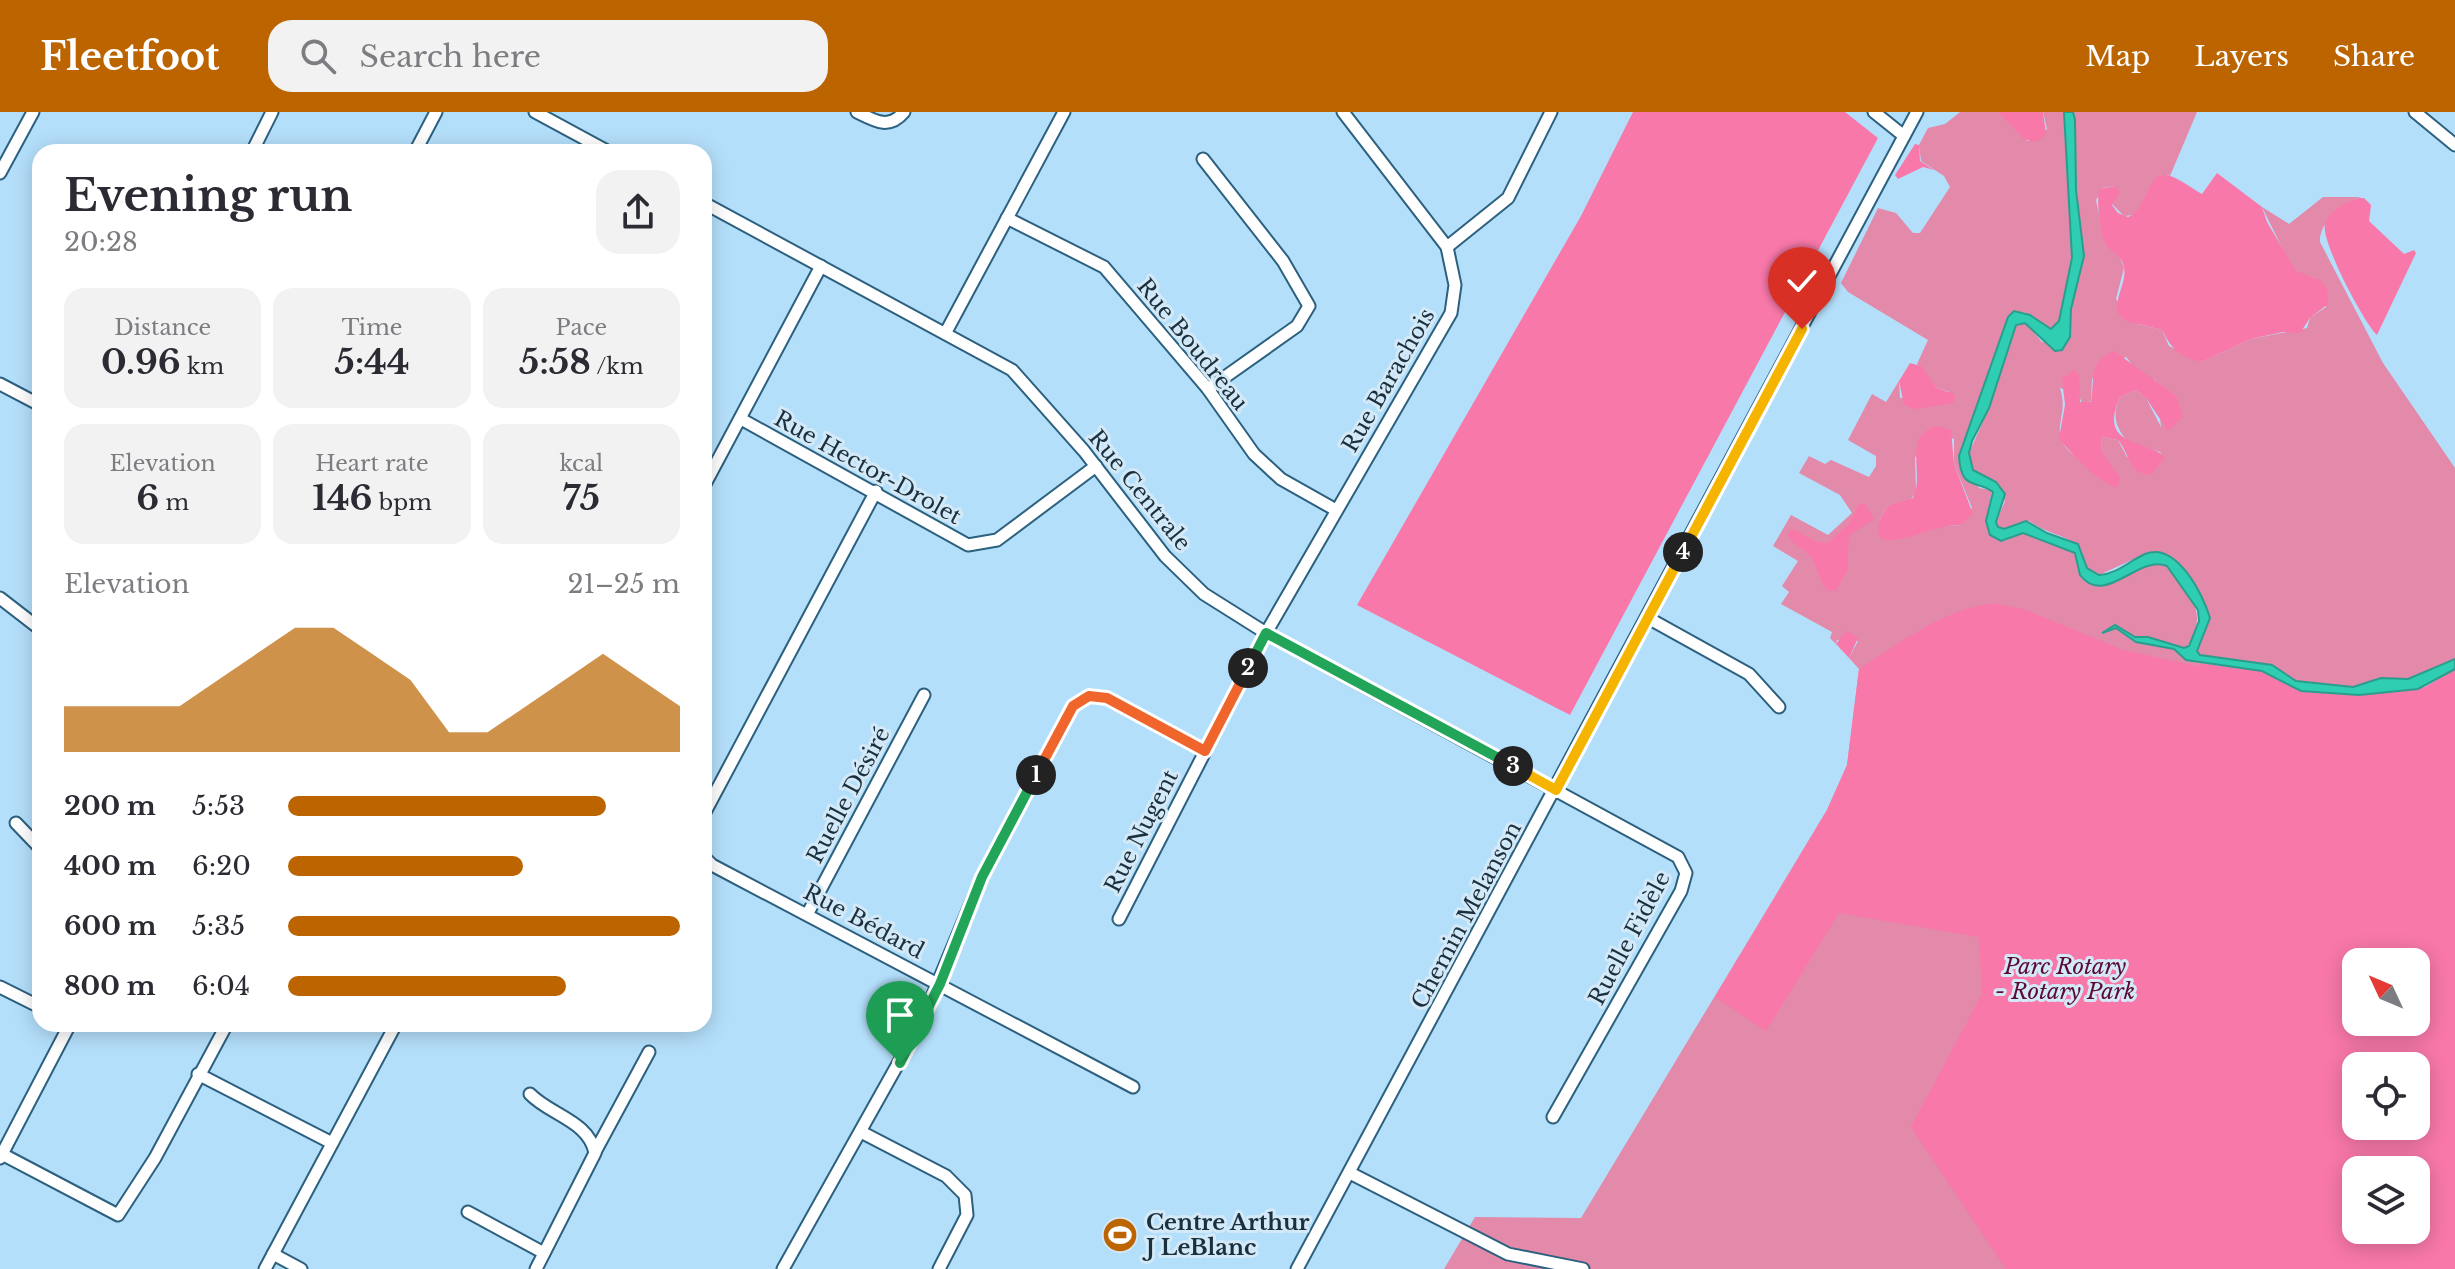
<!DOCTYPE html>
<html lang="en">
<head>
<meta charset="utf-8">
<style>
  :root { --surface:#fff; --page:#f2f2f3; --text:#2b2b33; --muted:#7c7c81; --accent:#bc6400 }
  body { margin:0; font-family:"Libre Baskerville",serif; background:var(--page); color:var(--text); height:100vh; display:flex; flex-direction:column; font-size:30px; white-space:nowrap }
  * { box-sizing:border-box; margin:0 }
  p { font-size:26px; color:var(--muted) }
  .icon { flex:none; width:44px; height:44px; fill:none; stroke:currentColor; stroke-width:2; stroke-linecap:round; stroke-linejoin:round }
  .map { position:relative; flex:1; overflow:hidden }
  .drawer { position:absolute; left:32px; top:32px; width:680px; height:888px; display:flex; flex-direction:column; background:var(--surface); border-radius:24px; box-shadow:0 4px 20px #0003 }
  .drawer>* { flex:none }
  .needle { width:52px; rotate:314deg }
  .buttons { position:absolute; left:2342px; top:836px; display:grid; gap:16px }
  .buttons a { display:grid; place-items:center; width:88px; height:88px; border-radius:16px; background:var(--surface); box-shadow:0 4px 20px #0003; font-size:40px }
  .pin { position:absolute; display:grid; place-items:center; width:68px; height:68px; color:#fff; margin:-82px -34px; border-radius:50% 50% 50% 0; rotate:-45deg; box-shadow:0 0 8px #0007 }
  .pin .icon { rotate:45deg }
  .km { position:absolute; width:40px; height:40px; margin:-20px; border-radius:50%; background:#222; color:#fff; font-size:22px; line-height:40px; text-align:center }
  .round { display:grid; place-items:center; flex:none; width:84px; height:84px; border-radius:24px; background:var(--page) }
  .headline { display:flex; align-items:center; justify-content:space-between; height:136px; padding:0 32px }
  h1 { font-size:44px; font-weight:800; line-height:60px }
  .figures { display:grid; grid-template-columns:repeat(3,1fr); gap:12px; height:136px; padding:8px 32px }
  .figures div { display:grid; align-content:center; border-radius:20px; background:var(--page); text-align:center }
  .figures b { font-size:34px; font-weight:800 }
  .figures small { font-size:22px; font-weight:400 }
  .figures p { font-size:22px }
  .chart { height:224px; padding:16px 32px }
  .chart p { display:flex; justify-content:space-between }
  .chart svg { width:100%; height:144px; margin-top:8px; fill:var(--accent); opacity:.7 }
  ul { padding:0 32px; list-style:none; font-size:26px }
  li { display:grid; grid-template-columns:128px 96px 1fr; align-items:center; height:60px }
  li i { height:20px; border-radius:10px; background:var(--accent) }
  header { display:flex; align-items:center; gap:48px; box-sizing:border-box; height:112px; padding:0 40px; background:var(--accent); color:#fff }
  header strong { font-size:38px }
  nav { display:flex; gap:44px; margin-inline-start:auto; font-size:28px }
  .search { width:560px; height:72px; background:var(--page); display:flex; align-items:center; gap:20px; box-sizing:border-box; padding:0 28px; border-radius:24px; color:var(--muted); font-size:30px }
  .map>svg:first-child { display:block }
  .green { fill:#e389a9; fill-rule:evenodd }
  .forest { fill:#f878a9; fill-rule:evenodd }
  .water { fill:#2fcdb1; stroke:#299e8e; stroke-width:2 }
  .lines { fill:none; stroke-linecap:round; stroke-linejoin:round }
  .minor-casing { stroke:#2c607f; stroke-width:15 }
  .minor { stroke:#fff; stroke-width:11 }
  .split-1-casing { stroke:#fff; stroke-width:16 }
  .split-2-casing { stroke:#fff; stroke-width:16 }
  .split-3-casing { stroke:#fff; stroke-width:16 }
  .split-4-casing { stroke:#fff; stroke-width:16 }
  .split-5-casing { stroke:#fff; stroke-width:16 }
  .split-1 { stroke:#22a559; stroke-width:10 }
  .split-2 { stroke:#f0652b; stroke-width:10 }
  .split-3 { stroke:#22a559; stroke-width:10 }
  .split-4 { stroke:#f5b400; stroke-width:10 }
  .split-5 { stroke:#f5b400; stroke-width:10 }
  .labels { text-anchor:middle; stroke-width:6; stroke-linejoin:round; paint-order:stroke }
  .street-label { font-size:22px; fill:#1b303e; stroke:#d4e9f7 }
  .park-label { font-size:22px; font-style:italic; fill:#5b0a32; stroke:#d4e9f7 }
  .poi-label { font-size:22px; font-weight:bold; fill:#1b303e; stroke:#d4e9f7; text-anchor:start }
</style>
</head>
<body>
<header>
<strong>Fleetfoot</strong>
<div class="search"><svg class="icon" aria-label="search" viewBox="0 0 24 24"><circle cx="10" cy="10" r="6"/><path d="M15 15l6 6"/></svg>Search here</div>
<nav><a>Map</a><a>Layers</a><a>Share</a></nav>
</header>
<div class="map">
<svg width="2455" height="1157" viewBox="0 0 2455 1157">
  <rect width="100%" height="100%" fill="#b4dffb"/>
  <g class="green">
    <path d="M1960,0h38l30,29 19,-12 -4,-17h21l8,146 -13,63 -8,8 -27,-17 -16,5 -31,98 -16,32 18,41 13,2 -6,31 4,14 14,6 19,-8 52,20 7,26c31,17 52,-18 82,-15 20,15 41,45 30,68 -4,8 -2,11 -10,16l-36,-11h-13l-20,-12 -11,6 12,-3 20,14 38,7 12,11 14,3 -3,3 97,26 79,12 82,-12v577h-1011l31,-52 106,1 246,-408 20,-45 12,-96 -10,-11 9,-17 -21,-1 -1,4 -6,-6 2,-6 -51,-28 8,-12 -7,-6 16,-25 -25,-15 18,-31 37,20 24,-22 -12,-18 -41,-22 10,-17 16,8 6,-4 38,17 7,-11v-10l-28,-16 24,-46 14,8 13,-21 1,17 49,-6 -13,-5 -19,-23 11,-24 -80,-48 -7,-9 37,-75 18,5 17,20h7l30,-46 -6,-11 -23,-15 -2,-16 9,-17 17,-4zM1954,326v26l18,44 -11,17 -28,2 -26,10 -28,-16 9,-15 19,-3 9,-10 -1,-36zM2356,850h60v60h-60zM2356,954h60v60h-60zM2356,1058h60v60h-60z"/>
    <path d="M2073,0h124l-27,64 -3,-1 -32,40 -11,1 -12,-12 7,-12 -5,-6 -11,2 -7,12 9,43 15,14 4,11 -8,31 22,25 24,6 7,16 33,16 49,-23 56,-11 3,-10 16,-11 -11,-29 -15,-3 -9,-9 -29,-59 27,17 34,-27h38c-18,5 -42,25 -41,45l63,121 72,105v191l-47,21 -27,-2 -28,9 -57,-6 -24,-16 -72,-10 -3,-4 13,-34 -23,-43 -42,-20 -46,21 -12,-7c-11,-38 -27,-26 -58,-47l-25,8 -6,-2 -2,-5 9,-21 -32,-31 -4,-17 20,-45 27,-83 9,-3 17,20 26,1 3,-34 13,-53 -8,-66zM2126,245l12,15 18,9 5,46 -15,-29 -10,-8 -16,7c-8,18 -5,29 7,44l33,11 4,6 -37,-1 -9,-17 -16,-3 -1,14 18,26c-21,-8 -63,-21 -59,-51 2,-15 5,-22 0,-38l18,6 5,11 8,-4 1,-22z"/>
  </g>
  <g class="forest">
    <polygon points="1633,0 1845,0 1878,26 1570,603 1357,493 1581,104"/>
    <polygon points="1998,0 2043,0 2046,22 2036,30 2024,27"/>
    <polygon points="1915,32 1919,33 1920,49 1934,58 1923,55 1898,67 1895,63"/>
    <path d="M2217,61l45,34 5,15 29,49 24,9 7,8 1,16 -18,14 -10,15 -17,-1 -32,7 -49,23c-22,-5 -30,-12 -40,-32l-35,-9 -8,-6c-7,-19 12,-35 3,-54 -4,-8 -14,-11 -17,-18 -4,-9 -10,-47 -5,-54l15,-3 5,6 -8,13 6,8 10,4c19,-6 18,-43 38,-42 11,1 26,14 36,19z"/>
    <path d="M2358,86h6l7,7 -2,16 35,33 10,-4 2,3 -39,82c-13,-12 -57,-95 -52,-111 5,-14 20,-21 33,-26z"/>
    <path d="M2114,239l62,45 7,20 -15,15 -22,-33 -10,-8 -16,7c-23,51 27,42 45,60l-13,17c-23,2 -22,-20 -34,-34l-16,-3 -1,14 19,26 -3,10c-14,0 -49,-36 -58,-49l6,-33 -3,-26 12,-10 5,6 1,27h11c4,-24 -3,-40 23,-51z"/>
    <polygon points="1910,251 1921,254 1936,275 1955,283 1953,291 1915,297 1904,293 1899,269"/>
    <path d="M1936,314l15,4 3,34 19,50 -12,11c-27,-1 -55,19 -79,14l-4,-6 1,-12 9,-15 25,-8c12,-24 -11,-61 23,-72z"/>
    <path d="M1859,392h6l9,15 -25,16 -2,36 -11,19 -7,1c-10,-7 -10,-23 -18,-34 -7,-10 -19,-11 -24,-23l6,-5 24,13 11,1 21,-19z"/>
    <path d="M1994,491l32,7 97,40 73,16 4,-3 62,8 39,20 51,4 73,-8 30,-18v600h-449l-95,-142 71,-133 -3,-57 -140,-24 -73,118 -51,-34 112,-187 20,-45 12,-96c42,-27 85,-60 135,-66zM2356,850h60v60h-60zM2356,954h60v60h-60zM2356,1058h60v60h-60z"/>
    <polygon points="1846,519 1858,526 1849,546 1836,532"/>
  </g>
  <path class="water" d="M2064,0h9l2,8 1,70 8,66 -13,53 -1,28 -8,13 -7,1 -30,-28 -9,2 -27,83 -17,33 -3,12 4,17 23,12 9,12 -9,28 2,5 6,2 22,-8 21,12 31,11 9,24 12,7c18,-1 30,-14 46,-21 31,-13 58,40 65,64l-13,33 3,4 72,10 24,16 57,6 28,-9 27,1 47,-20v10l-37,20 -59,6 -58,-4 -39,-20 -76,-11 -12,-11 -38,-7 -20,-14 -14,5 13,-8 20,12h13l36,11 5,-2 10,-25 -1,-11 -31,-44c-29,-12 -62,42 -87,9l-5,-22 -52,-20 -22,8 -11,-6 -4,-14 7,-29c-16,-13 -32,0 -34,-36l49,-139 6,-6 16,4 21,14 8,-8 13,-63z"/>
  <g class="lines">
    <defs>
      <g id="minor">
        <polyline points="535,0 609,40"/>
        <path d="M857,0c18,9 32,18 47,0"/>
        <polyline points="1874,0 1904,24"/>
        <polyline points="2415,0 2455,33"/>
        <polyline points="252,40 272,0"/>
        <polyline points="415,40 436,0"/>
        <polyline points="1203,47 1283,149 1309,194 1297,214 1208,277"/>
        <polyline points="0,61 33,0"/>
        <polyline points="704,91 1012,258 1084,339 1165,444 1204,482 1266,521 1678,745 1686,761 1681,779 1553,1005"/>
        <polyline points="1007,106 1104,155 1208,277 1254,342 1281,367 1336,398"/>
        <polyline points="1447,135 1508,86 1551,0"/>
        <polyline points="946,220 1064,0"/>
        <polyline points="0,272 40,293"/>
        <polyline points="741,307 968,433 997,428 1096,354"/>
        <polyline points="704,374 821,154"/>
        <polyline points="0,486 40,517"/>
        <polyline points="1648,506 1749,562 1779,595"/>
        <polyline points="704,702 876,379"/>
        <polyline points="16,711 40,736"/>
        <polyline points="704,745 712,753 1133,975"/>
        <polyline points="808,801 924,583"/>
        <polyline points="1119,807 1266,521 1451,201 1455,173 1447,135 1343,0"/>
        <polyline points="0,875 40,895"/>
        <polyline points="198,962 332,1031"/>
        <path d="M530,982c20,21 59,27 65,59l-59,116"/>
        <polyline points="863,1021 946,1064 965,1083 967,1103 939,1157"/>
        <polyline points="595,1040 649,940"/>
        <polyline points="2,1042 118,1103 155,1046 227,912"/>
        <polyline points="0,1046 70,912"/>
        <polyline points="1350,1061 1508,1142 1583,1157"/>
        <polyline points="468,1100 544,1141"/>
        <polyline points="273,1142 301,1157"/>
        <polyline points="265,1157 396,912"/>
        <polyline points="783,1157 922,909 982,765 1073,594 1089,584 1107,586 1205,639"/>
        <polyline points="1297,1157 1917,0"/>
      </g>
    </defs>
    <use href="#minor" class="minor-casing"/>
    <use href="#minor" class="minor"/>
  </g>
  <g class="lines">
    <defs>
      <polyline id="split-1" points="900,951 940,872 982,765 1036,663"/>
      <polyline id="split-2" points="1036,663 1073,594 1089,584 1107,586 1205,639 1248,556"/>
      <polyline id="split-3" points="1248,556 1266,521 1513,654"/>
      <polyline id="split-4" points="1513,654 1556,678 1683,440"/>
      <polyline id="split-5" points="1683,440 1802,217"/>
    </defs>
    <use href="#split-1" class="split-1-casing"/>
    <use href="#split-2" class="split-2-casing"/>
    <use href="#split-3" class="split-3-casing"/>
    <use href="#split-4" class="split-4-casing"/>
    <use href="#split-5" class="split-5-casing"/>
    <use href="#split-1" class="split-1"/>
    <use href="#split-2" class="split-2"/>
    <use href="#split-3" class="split-3"/>
    <use href="#split-4" class="split-4"/>
    <use href="#split-5" class="split-5"/>
  </g>
  <defs>
    <symbol id="stadium-disc" viewBox="-11 -11 22 22"><circle r="9.5" fill="#bc6400" stroke="#d4e9f7"/><path d="M0-5a6.5 5 0 1 0 0 10a6.5 5 0 1 0 0-10ZM-3.5-1.8h7v3.6h-7Z" fill="#fff"/></symbol>
  </defs>
  <g fill-rule="evenodd">
    <use href="#stadium-disc" x="1100" y="1103" width="40" height="40"/>
  </g>
  <g class="labels">
    <g class="street-label">
      <text transform="translate(1193 232) rotate(51)" y="8">Rue Boudreau</text>
      <text transform="translate(1388 268) rotate(-60)" y="8">Rue Barachois</text>
      <text transform="translate(868 355) rotate(29)" y="8">Rue Hector-Drolet</text>
      <text transform="translate(1140 378) rotate(51)" y="8">Rue Centrale</text>
      <text transform="translate(848 683) rotate(-62)" y="8">Ruelle Désiré</text>
      <text transform="translate(1141 719) rotate(-63)" y="8">Rue Nugent</text>
      <text transform="translate(1466 803) rotate(-62)" y="8">Chemin Melanson</text>
      <text transform="translate(864 809) rotate(28)" y="8">Rue Bédard</text>
      <text transform="translate(1629 826) rotate(-62)" y="8">Ruelle Fidèle</text>
    </g>
    <g class="park-label">
      <text x="2065" y="862">Parc Rotary<tspan x="2065" dy="25">- Rotary Park</tspan></text>
    </g>
    <g class="poi-label">
      <text x="1146" y="1118">Centre Arthur<tspan x="1146" dy="25">J LeBlanc</tspan></text>
    </g>
  </g>
</svg>
<div class="buttons">
<a><svg class="needle" viewBox="-14 -14 28 28"><path d="M0-13l5 13h-10z" fill="#e53935"/><path d="M0 13l5-13h-10z" fill="#7c7c81"/></svg></a>
<a><svg class="icon" aria-label="locate" viewBox="0 0 24 24"><circle cx="12" cy="12" r="6"/><path d="M12 2v4M12 18v4M2 12h4M18 12h4"/></svg></a>
<a><svg class="icon" aria-label="layers" viewBox="0 0 24 24"><path d="M12 4l9 5-9 5-9-5zM3 14l9 5 9-5"/></svg></a>
</div>
<div class="pin" style="left:900px;top:951px;background:#1e9e55"><svg class="icon" aria-label="arrive" viewBox="0 0 24 24"><path d="M6 21V4h12l-3 4 3 4H6"/></svg></div>
<div class="pin" style="left:1802px;top:217px;background:#d93025"><svg class="icon" aria-label="check" viewBox="0 0 24 24"><path d="M5 12l5 5 9-10"/></svg></div>
<b class="km" style="left:1036px;top:663px">1</b>
<b class="km" style="left:1248px;top:556px">2</b>
<b class="km" style="left:1513px;top:654px">3</b>
<b class="km" style="left:1683px;top:440px">4</b>
<section class="drawer">
<div class="headline"><div><h1>Evening run</h1><p>20:28</p></div><a class="round"><svg class="icon" aria-label="share" viewBox="0 0 24 24"><path d="M12 15V3M7 8l5-5 5 5M5 13v7h14v-7"/></svg></a></div>
<div class="figures">
<div><p>Distance</p><b>0.96<small> km</small></b></div>
<div><p>Time</p><b>5:44</b></div>
<div><p>Pace</p><b>5:58<small> /km</small></b></div>
</div>
<div class="figures">
<div><p>Elevation</p><b>6<small> m</small></b></div>
<div><p>Heart rate</p><b>146<small> bpm</small></b></div>
<div><p>kcal</p><b>75</b></div>
</div>
<div class="chart"><p><span>Elevation</span>21–25 m</p>
<svg viewBox="0 0 160 44" preserveAspectRatio="none"><path d="M0 44V30L10 30L20 30L30 30L40 22L50 14L60 6L70 6L80 14L90 22L100 38L110 38L120 30L130 22L140 14L150 22L160 30V44z"/></svg>
</div>
<ul>
<li><b>200 m</b>5:53<i style="width:81%"></i></li>
<li><b>400 m</b>6:20<i style="width:60%"></i></li>
<li><b>600 m</b>5:35<i style="width:100%"></i></li>
<li><b>800 m</b>6:04<i style="width:71%"></i></li>
</ul>
</section>
</div>
</body>
</html>
